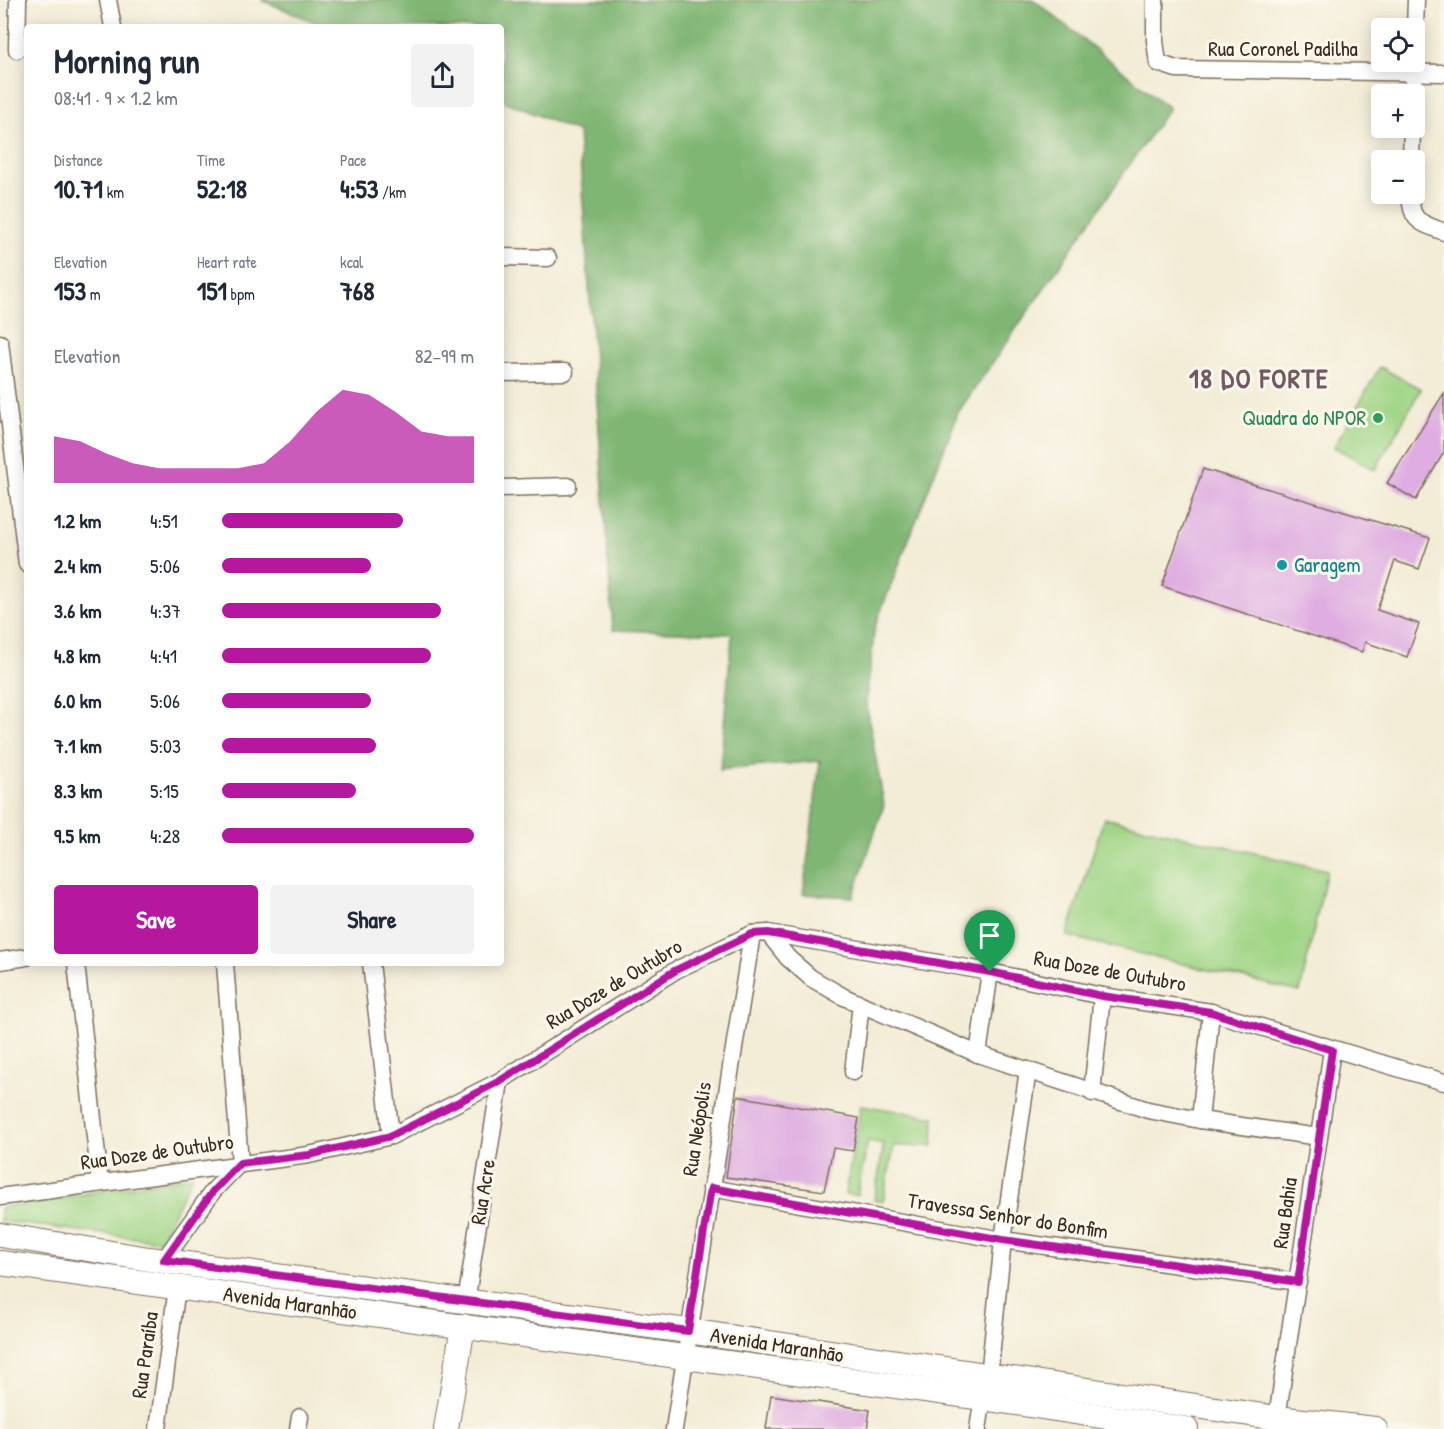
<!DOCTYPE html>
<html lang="en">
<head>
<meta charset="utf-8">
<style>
  :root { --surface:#fff; --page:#f2f2f3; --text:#1f2937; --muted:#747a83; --accent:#b5179e }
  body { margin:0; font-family:"Patrick Hand",sans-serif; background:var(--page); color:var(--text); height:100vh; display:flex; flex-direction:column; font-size:22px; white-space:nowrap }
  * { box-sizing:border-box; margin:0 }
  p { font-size:20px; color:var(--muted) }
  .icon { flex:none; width:33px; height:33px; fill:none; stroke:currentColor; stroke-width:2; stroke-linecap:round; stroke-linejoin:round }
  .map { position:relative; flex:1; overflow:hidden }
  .side { position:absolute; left:24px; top:24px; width:480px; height:942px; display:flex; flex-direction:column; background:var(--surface); border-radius:6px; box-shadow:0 3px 15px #0003 }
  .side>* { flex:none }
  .tools { position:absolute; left:1371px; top:18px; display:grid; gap:12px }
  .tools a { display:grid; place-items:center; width:54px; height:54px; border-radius:6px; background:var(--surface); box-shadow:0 3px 15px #0003; font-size:30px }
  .pin { position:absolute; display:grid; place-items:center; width:51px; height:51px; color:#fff; margin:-62px -26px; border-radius:50% 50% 50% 0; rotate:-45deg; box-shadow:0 0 6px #0007 }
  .pin .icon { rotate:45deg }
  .round { display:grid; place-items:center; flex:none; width:63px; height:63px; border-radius:6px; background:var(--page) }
  .overview { display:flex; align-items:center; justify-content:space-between; height:102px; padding:0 30px }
  h1 { font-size:33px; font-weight:700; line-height:45px }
  .figures { display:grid; grid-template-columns:repeat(3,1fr); gap:9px; height:102px; padding:6px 30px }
  .figures div { display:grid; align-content:center }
  .figures b { font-size:26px; font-weight:700 }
  .figures small { font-size:16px; font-weight:400 }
  .figures p { font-size:16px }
  .chart { height:168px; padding:12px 30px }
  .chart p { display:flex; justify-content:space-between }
  .chart svg { width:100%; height:108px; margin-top:6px; fill:var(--accent); opacity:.7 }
  .primary-button { display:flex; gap:12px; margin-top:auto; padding:12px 30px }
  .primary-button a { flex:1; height:69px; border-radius:6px; background:var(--accent); color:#fff; font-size:24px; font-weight:700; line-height:69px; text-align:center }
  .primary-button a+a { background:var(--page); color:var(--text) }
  ul { padding:0 30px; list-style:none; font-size:20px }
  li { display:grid; grid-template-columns:96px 72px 1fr; align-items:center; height:45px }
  li i { height:15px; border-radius:8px; background:var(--accent) }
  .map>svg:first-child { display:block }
  .green { fill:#a0d586; stroke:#6e8052; stroke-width:1.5 }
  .forest { fill:#80b673; stroke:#5e7048; stroke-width:1.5 }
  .building { fill:#dfade1 }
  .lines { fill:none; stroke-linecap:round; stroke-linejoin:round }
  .minor-casing { stroke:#7b6e5f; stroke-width:19 }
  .secondary-casing { stroke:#7b6e5f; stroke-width:26 }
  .minor { stroke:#fff; stroke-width:16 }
  .secondary { stroke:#fff; stroke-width:24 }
  .route-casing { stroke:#fff; stroke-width:12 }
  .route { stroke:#b5179e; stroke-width:8 }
  .leisure-dot { fill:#2e9e5b; stroke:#fbf7ec; stroke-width:2 }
  .culture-dot { fill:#0f9aa8; stroke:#fbf7ec; stroke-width:2 }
  .labels { text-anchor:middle; stroke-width:6; stroke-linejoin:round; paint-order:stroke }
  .street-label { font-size:21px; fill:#3b2a1e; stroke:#fbf7ec }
  .leisure-label { font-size:21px; fill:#27864d; stroke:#fbf7ec; text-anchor:end }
  .culture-label { font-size:21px; fill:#0d838f; stroke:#fbf7ec; text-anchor:start }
  .district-label { font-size:27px; font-weight:bold; letter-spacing:1.5px; fill:#745862; stroke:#fbf7ec }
</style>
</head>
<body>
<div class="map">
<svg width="1444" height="1429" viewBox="0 0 1444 1429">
  <rect width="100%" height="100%" fill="#fbf7ec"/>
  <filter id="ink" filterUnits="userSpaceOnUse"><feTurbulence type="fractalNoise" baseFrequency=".0167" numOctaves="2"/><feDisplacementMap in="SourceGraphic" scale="12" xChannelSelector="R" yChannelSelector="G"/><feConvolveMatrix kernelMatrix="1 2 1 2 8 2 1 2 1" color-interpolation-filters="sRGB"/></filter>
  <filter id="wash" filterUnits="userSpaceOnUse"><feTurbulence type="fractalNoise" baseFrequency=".008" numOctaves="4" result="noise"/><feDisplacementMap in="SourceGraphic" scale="24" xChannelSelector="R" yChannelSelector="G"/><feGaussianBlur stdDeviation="1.35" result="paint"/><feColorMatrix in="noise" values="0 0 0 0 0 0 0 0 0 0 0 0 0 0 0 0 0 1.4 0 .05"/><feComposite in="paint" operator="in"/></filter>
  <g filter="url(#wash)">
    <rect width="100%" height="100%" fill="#f3edd7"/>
    <g class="green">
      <polygon points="1380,367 1421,389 1375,470 1334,447"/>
      <polygon points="1104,818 1327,870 1300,992 1067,936"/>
      <polygon points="861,1105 934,1117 933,1146 894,1146 883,1201 874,1200 884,1144 868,1141 857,1195 845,1194"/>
      <polygon points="192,1176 160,1241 0,1221 0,1208"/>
    </g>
    <polygon class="forest" points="261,0 1034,0 1169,108 959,411 875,626 866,703 884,805 853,897 803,894 820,761 720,770 732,634 613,630 578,132 501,100 501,27 327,27"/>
    <g id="blocks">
      <g class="building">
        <polygon points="1444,393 1444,452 1416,500 1387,483"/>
        <polygon points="1203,469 1430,538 1419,569 1395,561 1377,610 1419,624 1407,657 1365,642 1362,652 1162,586"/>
        <polygon points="738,1096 859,1118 853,1151 833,1148 824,1191 726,1177"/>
        <polygon points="771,1395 870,1410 867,1429 766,1429"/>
      </g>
    </g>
  </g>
  <g filter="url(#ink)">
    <use href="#blocks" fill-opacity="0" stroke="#7b6e5f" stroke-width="1.5"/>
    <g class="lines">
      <defs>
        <g id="minor">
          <polyline points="108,0 113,27"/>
          <polyline points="1155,0 1155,41 1158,63 1176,69 1444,73"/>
          <polyline points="17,50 18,0"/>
          <polyline points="1414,61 1416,0"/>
          <polyline points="1413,94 1414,62"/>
          <polyline points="1411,160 1412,128"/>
          <path d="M1410,194c1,28 9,28 34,38"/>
          <polyline points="501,257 548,258"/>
          <polyline points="0,343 27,564"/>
          <polyline points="501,373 565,372"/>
          <polyline points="501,488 568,486"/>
          <polyline points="768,933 788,958 811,978 844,997 978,1054 1148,1110 1200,1120 1319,1137"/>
          <polyline points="0,961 27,957"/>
          <polyline points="76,963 100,1183"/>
          <polyline points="371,963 391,1136"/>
          <polyline points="978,1054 990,972"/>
          <polyline points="853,1072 861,1004"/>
          <polyline points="1092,1093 1102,996"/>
          <polyline points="1200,1120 1211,1012"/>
          <polyline points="711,1188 1003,1240 1298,1282"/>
          <polyline points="0,1197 309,1155 391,1136 500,1081 676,970 752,934 768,933 990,972 1102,996 1211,1012 1444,1082"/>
          <polyline points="164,1260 213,1191 240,1163 225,963"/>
          <polyline points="466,1303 500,1081"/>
          <polyline points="989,1376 1003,1240 1028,1070"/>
          <polyline points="1277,1418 1332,1050"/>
          <polyline points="158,1429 177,1287"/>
          <polyline points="298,1429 300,1417"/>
          <polyline points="674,1429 752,934"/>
          <polyline points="978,1429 983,1398"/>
        </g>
        <g id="secondary">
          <polyline points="0,1235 149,1259 688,1331 1277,1418 1375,1429"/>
          <polyline points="0,1263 983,1398 1186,1429"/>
          <polyline points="446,1429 463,1326"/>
        </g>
      </defs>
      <use href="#minor" class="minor-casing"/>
      <use href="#secondary" class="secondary-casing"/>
      <use href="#minor" class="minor"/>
      <use href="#secondary" class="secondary"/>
    </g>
  </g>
  <g class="lines" filter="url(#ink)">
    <defs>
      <polygon id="route" points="768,933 990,972 1102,996 1211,1012 1332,1050 1298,1282 1003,1240 711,1188 688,1331 164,1260 213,1191 240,1163 309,1155 391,1136 500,1081 676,970 752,934"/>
    </defs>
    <use href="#route" class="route-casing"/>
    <use href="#route" class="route"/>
  </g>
  <circle class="leisure-dot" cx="1378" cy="418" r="6"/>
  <circle class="culture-dot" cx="1282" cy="565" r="6"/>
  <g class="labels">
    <g class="street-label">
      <text x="1283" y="56">Rua Coronel Padilha</text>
      <text transform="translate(1110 971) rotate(10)" y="7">Rua Doze de Outubro</text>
      <text transform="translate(614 984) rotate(-31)" y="7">Rua Doze de Outubro</text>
      <text transform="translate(697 1129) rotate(-81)" y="7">Rua Neópolis</text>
      <text transform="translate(157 1152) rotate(-8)" y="7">Rua Doze de Outubro</text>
      <text transform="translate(483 1192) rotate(-81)" y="7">Rua Acre</text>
      <text transform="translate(1285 1213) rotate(-82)" y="7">Rua Bahia</text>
      <text transform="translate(1008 1216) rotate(9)" y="7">Travessa Senhor do Bonfim</text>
      <text transform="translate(290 1303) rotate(8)" y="7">Avenida Maranhão</text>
      <text transform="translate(777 1345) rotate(9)" y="7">Avenida Maranhão</text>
      <text transform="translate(145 1355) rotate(-82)" y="7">Rua Paraíba</text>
    </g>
    <g class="leisure-label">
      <text x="1366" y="425">Quadra do NPOR</text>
    </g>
    <g class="culture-label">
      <text x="1294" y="572">Garagem</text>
    </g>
    <g class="district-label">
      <text x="1259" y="388">18 DO FORTE</text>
    </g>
  </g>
</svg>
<div class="tools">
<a><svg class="icon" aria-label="locate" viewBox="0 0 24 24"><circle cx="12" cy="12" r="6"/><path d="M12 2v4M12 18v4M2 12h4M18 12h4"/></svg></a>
<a>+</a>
<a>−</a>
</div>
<div class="pin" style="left:990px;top:972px;background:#1e9e55"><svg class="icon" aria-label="arrive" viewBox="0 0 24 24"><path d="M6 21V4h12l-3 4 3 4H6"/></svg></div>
<section class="side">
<div class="overview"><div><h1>Morning run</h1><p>08:41 · 9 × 1.2 km</p></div><a class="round"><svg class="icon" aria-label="share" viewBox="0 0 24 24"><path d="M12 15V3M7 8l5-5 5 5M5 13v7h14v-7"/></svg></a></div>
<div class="figures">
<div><p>Distance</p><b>10.71<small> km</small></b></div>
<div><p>Time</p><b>52:18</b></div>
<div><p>Pace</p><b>4:53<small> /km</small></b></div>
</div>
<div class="figures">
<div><p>Elevation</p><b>153<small> m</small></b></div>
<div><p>Heart rate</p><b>151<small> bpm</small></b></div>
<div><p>kcal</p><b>768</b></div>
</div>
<div class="chart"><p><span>Elevation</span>82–99 m</p>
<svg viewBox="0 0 160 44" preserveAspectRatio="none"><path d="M0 44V25L10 27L20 32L30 36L40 38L50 38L60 38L70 38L80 36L90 27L100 15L110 6L120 8L130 15L140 23L150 25L160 25V44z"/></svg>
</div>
<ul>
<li><b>1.2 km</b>4:51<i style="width:72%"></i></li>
<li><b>2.4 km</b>5:06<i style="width:59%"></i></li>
<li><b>3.6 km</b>4:37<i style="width:87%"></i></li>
<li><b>4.8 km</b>4:41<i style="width:83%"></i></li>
<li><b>6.0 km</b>5:06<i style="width:59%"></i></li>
<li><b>7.1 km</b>5:03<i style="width:61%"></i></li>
<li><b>8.3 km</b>5:15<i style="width:53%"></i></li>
<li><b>9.5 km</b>4:28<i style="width:100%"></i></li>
</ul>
<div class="primary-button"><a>Save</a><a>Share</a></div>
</section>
</div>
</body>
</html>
